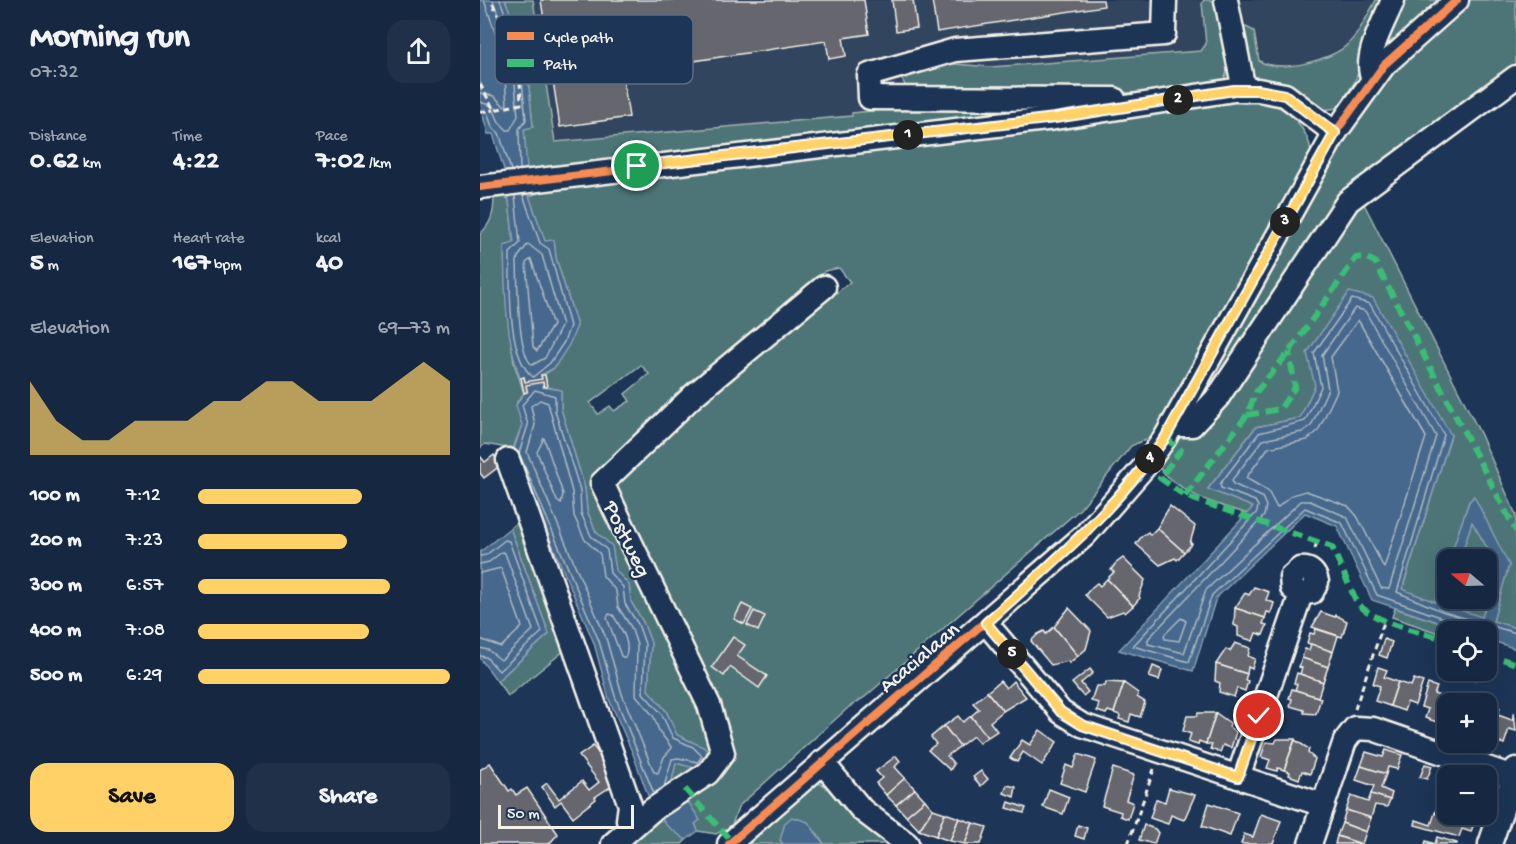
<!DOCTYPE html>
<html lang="en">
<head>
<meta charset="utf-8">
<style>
  :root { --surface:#162841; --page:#1f3048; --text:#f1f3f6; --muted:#9ea6b1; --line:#35445a; --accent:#ffd166 }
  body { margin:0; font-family:"Gochi Hand",sans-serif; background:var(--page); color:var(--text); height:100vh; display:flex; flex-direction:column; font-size:22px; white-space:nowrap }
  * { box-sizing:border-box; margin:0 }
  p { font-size:20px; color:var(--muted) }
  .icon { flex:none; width:33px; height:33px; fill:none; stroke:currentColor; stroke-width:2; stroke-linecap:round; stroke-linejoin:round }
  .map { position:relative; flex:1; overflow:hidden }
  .details { display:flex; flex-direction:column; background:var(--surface); width:480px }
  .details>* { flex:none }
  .needle { width:39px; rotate:289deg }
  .fabs { position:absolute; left:957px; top:549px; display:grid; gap:12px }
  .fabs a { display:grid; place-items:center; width:60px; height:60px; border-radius:12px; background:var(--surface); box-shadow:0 6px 24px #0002,0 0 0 2px var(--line); font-size:30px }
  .scale { position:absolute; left:18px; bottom:15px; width:136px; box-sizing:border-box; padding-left:6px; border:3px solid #f4f1e8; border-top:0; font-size:16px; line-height:21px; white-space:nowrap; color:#f4f1e8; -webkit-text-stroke:4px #1d3557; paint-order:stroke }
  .pin { position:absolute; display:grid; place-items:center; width:51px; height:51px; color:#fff; margin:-26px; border:3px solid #fff; border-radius:50%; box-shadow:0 2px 6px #0007 }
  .km { position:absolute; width:30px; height:30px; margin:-15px; border-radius:50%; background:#222; color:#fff; font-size:16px; line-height:30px; text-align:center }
  .round { display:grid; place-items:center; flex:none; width:63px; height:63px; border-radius:18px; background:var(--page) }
  .head { display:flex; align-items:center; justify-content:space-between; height:102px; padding:0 30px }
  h1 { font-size:33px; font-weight:800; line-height:45px }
  .stats { display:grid; grid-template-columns:repeat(3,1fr); gap:9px; height:102px; padding:6px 30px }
  .stats div { display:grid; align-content:center }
  .stats b { font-size:26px; font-weight:800 }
  .stats small { font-size:16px; font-weight:400 }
  .stats p { font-size:16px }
  .chart { height:168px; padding:12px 30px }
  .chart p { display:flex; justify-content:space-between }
  .chart svg { width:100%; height:108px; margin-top:6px; fill:var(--accent); opacity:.7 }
  .primary-button { display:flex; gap:12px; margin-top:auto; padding:12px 30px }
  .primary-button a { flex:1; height:69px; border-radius:18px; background:var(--accent); color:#111; font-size:24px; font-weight:800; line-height:69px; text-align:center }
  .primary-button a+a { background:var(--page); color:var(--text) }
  ul { padding:0 30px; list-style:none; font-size:20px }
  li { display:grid; grid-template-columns:96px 72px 1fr; align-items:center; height:45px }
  li i { height:15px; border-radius:8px; background:var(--accent) }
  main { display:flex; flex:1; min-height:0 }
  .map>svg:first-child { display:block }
  .built { fill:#33445e }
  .green { fill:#4d7477; stroke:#a0b2b0; stroke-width:1.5; fill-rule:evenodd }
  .water { fill:#45678c; stroke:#8b9eb1; stroke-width:1.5 }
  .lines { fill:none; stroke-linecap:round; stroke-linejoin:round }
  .shore { stroke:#aebac3; stroke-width:1.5 }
  .building { fill:#65666e; stroke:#f4f1e8; stroke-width:1.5 }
  .minor-casing { stroke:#f4f1e8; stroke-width:27 }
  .path { stroke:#f4f1e8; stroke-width:3; stroke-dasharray:6 4.5; stroke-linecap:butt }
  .minor { stroke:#1d3557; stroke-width:22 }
  .quiet { stroke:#3abd76; stroke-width:6; stroke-dasharray:12 6; stroke-linecap:butt }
  .cycleway-casing { stroke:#1d3557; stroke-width:11 }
  .cycleway { stroke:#f68b52; stroke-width:8 }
  .route-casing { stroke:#fff; stroke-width:12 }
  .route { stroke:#ffd166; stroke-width:8 }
  .labels { text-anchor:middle; stroke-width:4.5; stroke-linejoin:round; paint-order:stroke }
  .street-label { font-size:22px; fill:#f4f1e8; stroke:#1d3557 }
  .key { fill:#1d3557; stroke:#5e6d82; stroke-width:1.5 }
  .key-label { font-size:16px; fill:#f4f1e8 }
</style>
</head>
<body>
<main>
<section class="details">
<div class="head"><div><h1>Morning run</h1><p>07:32</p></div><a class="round"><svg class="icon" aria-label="share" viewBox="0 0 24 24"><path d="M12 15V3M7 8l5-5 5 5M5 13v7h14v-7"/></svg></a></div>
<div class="stats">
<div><p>Distance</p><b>0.62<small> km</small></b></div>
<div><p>Time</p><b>4:22</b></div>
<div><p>Pace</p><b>7:02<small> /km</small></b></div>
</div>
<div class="stats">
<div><p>Elevation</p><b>5<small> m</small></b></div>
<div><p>Heart rate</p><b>167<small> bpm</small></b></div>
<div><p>kcal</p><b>40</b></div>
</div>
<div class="chart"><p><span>Elevation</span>69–73 m</p>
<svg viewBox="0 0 160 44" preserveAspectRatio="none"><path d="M0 44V14L10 30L20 38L30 38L40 30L50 30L60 30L70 22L80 22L90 14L100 14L110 22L120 22L130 22L140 14L150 6L160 14V44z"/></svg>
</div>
<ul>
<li><b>100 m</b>7:12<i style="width:65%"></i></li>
<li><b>200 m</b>7:23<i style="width:59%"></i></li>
<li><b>300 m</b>6:57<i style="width:76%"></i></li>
<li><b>400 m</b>7:08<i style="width:68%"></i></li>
<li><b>500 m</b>6:29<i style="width:100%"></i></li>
</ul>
<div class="primary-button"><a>Save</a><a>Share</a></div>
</section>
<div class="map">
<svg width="1036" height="844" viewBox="0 0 1036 844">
  <rect width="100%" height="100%" fill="#1d3557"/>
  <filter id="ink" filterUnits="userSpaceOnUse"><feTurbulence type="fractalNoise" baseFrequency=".0167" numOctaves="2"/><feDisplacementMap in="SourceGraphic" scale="12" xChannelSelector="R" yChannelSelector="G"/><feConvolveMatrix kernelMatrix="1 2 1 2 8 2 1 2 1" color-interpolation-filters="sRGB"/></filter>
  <g filter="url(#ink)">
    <polygon class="built" points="47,0 923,0 832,81 74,151"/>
    <g class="green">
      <polygon points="25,0 53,0 75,142 372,116 372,113 401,110 602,105 46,173 44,129 53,127 45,49"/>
      <polygon points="724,0 735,0 737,4 748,69 744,80 667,93 428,90 420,76 463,63 511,67 721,51 726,44 722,3"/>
      <path d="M896,0h11l-33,83 -16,25 -15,2 -71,-32 -16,-48 10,-3 8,4 5,30c22,12 72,0 89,-17 12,-11 20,-30 28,-44z"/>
      <polygon points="922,0 963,0 900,56"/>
      <polygon points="987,0 1036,0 1036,69 868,194 741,381 709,413 837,182 900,81"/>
      <path d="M776,96c29,12 50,25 56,58l-160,282 -21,10 -51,63 -215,188 -16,10 -110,99 -8,21 -15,7 -18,-3 -3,-7 4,-4 -15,-18 -5,-1 50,-45 -121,-272 126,-109 116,-93 -11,-14 -14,3 -137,120 -90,90 106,226 13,46 -47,35 6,-25 8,2 25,-8 -4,-9 -28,-13 -11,-24 -18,-21 3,-47 -8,-21 -12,-20 -2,-17 -13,-14 -4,-24 -16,-15 -9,-21 -2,-22 -24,-80v-19l-14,-3 -2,-13 9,-6 23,-42 -21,-68 -2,-18 -9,1 -16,-45 35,-11zM161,365l8,9 -24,20 5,7 -16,10 -4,-5 -12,8 -8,-11z"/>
      <path d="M14,196h10l5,4 5,44 -10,3 3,66 7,50 10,30 -7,9 5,23 -9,24 -28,-5 -5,4v-214c12,-11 14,-22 14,-38z"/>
      <path d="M880,196l121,239 35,80v113l-23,-7 16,-56 -40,-63 -34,100 -33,-12 49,-155 -136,-49 -15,32 -44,9 -48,62 45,18 -5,7c-38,-12 -64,-18 -92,-49z"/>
      <polygon points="45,517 90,646 28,696 17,681 69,634 30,528"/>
      <polygon points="992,521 1018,566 1002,618 965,605 967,597 1006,598 1006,560 980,559"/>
      <polygon points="915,608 985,631 968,632 967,636 912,617"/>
      <polygon points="329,780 352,788 379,822 407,844 344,844 336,832 301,840 303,844 271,844 270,840"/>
      <polygon points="179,817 206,840 202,844 144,844"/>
    </g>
    <g class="water">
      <path d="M0,0h25l20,49 8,78 -9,2 5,67 16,45 9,-1 2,18 21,68 -8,19 -15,23 -13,7 2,12 18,3v19l24,80 2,22 9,21 16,14 4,25 13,14 2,17 12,20 8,21 -3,47 18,21 11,24 28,13 4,9 -11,12 -22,-6 -6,25 9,13 10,2 11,17 -5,4 3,7 -12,9 -20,-15 -16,-24 -17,-47 -24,-55 -15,-56 -81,-191 9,-27 -6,-20 8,-12 4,-1 -4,-15 -4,1c-15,-43 -15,-87 -16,-132l10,-3 -8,-67 -13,-42h-5l-6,-22 -2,-21z"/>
      <polygon points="869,292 893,298 971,435 922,589 955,602 967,565 965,605 1002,617 1018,566 992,522 980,559 969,559 989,502 994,496 1029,565 1013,621 1036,628 1036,649 1007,639 1006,632 985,631 892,600 857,526 825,513 736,598 713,671 639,650 773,507 728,489 776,427 820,418 835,386 827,353"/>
      <polygon points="30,528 69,634 17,681 0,658 0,552"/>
      <polygon points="312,817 328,822 344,844 303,844 300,840 305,823"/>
    </g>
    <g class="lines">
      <g class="shore">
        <polyline points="20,0 39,51 46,120 39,129 40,169"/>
        <polyline points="0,93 14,96 24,106 27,104 23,55 4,0"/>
        <polyline points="0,102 12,106 19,122 27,130 30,130 38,116 32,53 13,0"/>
        <polyline points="0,110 7,112 12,127 19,133 31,170"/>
        <path d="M35,196l5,47 -10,10c0,33 -3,104 23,124l17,-14 14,-21 6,-16 -21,-77 -9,-6 -17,-48"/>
        <path d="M48,244l14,11 20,70 -17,33 -13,7c-15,-12 -14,-82 -15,-103l1,-5z"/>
        <polygon points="51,259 73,325 57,351 53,347 46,263"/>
        <polygon points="875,308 885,311 956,436 909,589 901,588 867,517 830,501 821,501 726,590 704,653 668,644 668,639 784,516 786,506 782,497 753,484 752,480 783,440 822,432 831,426 848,389 842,355"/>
        <polygon points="878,320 946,437 904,568 877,516 868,506 826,491 812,495 797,508 788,491 766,478 788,448 827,440 838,431 857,391 851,357"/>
        <polygon points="60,400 68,403 92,492 94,516 105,540 120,554 123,576 136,591 138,607 151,627 157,645 156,695 174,717 179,731 192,748 184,757 178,773 174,772 142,694 126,638 47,452 55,425 51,406"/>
        <polygon points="64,438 83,494 81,504 77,501 57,452"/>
        <polyline points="0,556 6,555 25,540 29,541 62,632 19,671 6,657 0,656"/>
        <polyline points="0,564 9,562 22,552 25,553 53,630 21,660 8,650 0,648"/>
        <polyline points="0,573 21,568 42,627 21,647 0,639"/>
        <path d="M129,614l4,1c8,13 19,29 12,43l-4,-2 -14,-38z"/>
        <polygon points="701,618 706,621 699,641 685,639 684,635"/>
        <polyline points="983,632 978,623 897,595 862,523 825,508 732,595 709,662 653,646 777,512 778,506 775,501 741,488 740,484 779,433 825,421 841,387 834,353 872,299 890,304 964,435 917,592 964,612 1036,633"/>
        <polyline points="174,794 135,696 119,641 39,453 48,425 42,405 55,390 75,396 75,411 100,490 101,513 111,536 127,550 130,573 143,587 145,604 158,624 165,644 163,693 181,713 193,738 213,747 222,756 218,762 198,758 192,759 184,787"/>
      </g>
    </g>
    <g class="building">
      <polygon points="61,0 384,0 389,34 363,38 366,56 349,59 346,41 142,72 149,117 80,127"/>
      <polygon points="412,0 433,0 437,28 416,31"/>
      <polygon points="452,0 623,0 624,6 457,32"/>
      <polygon points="61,375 65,375 67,387 64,387 63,382 46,385 47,392 44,393 41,378 44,377 45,382 62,379"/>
      <polygon points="14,455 21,465 4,478 0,473 0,456 5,462"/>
      <polygon points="690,506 715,526 710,543 712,544 704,552 677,528"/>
      <polygon points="677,528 704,552 697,560 695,558 680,565 656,544 662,536 668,532 670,535"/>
      <polygon points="643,558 665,580 659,596 660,598 653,606 627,579 634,572 631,570 635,564"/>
      <polygon points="627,579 653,606 645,613 643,611 627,617 605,595 612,587 617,583 620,586"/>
      <polygon points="774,587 789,592 786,600 794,603 791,613 787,612 785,618 755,608 765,593 769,595"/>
      <polygon points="262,604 272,609 264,624 254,619"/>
      <polygon points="589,608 611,631 606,649 598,656 574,627"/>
      <polygon points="755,608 785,618 783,624 787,625 783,635 776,633 773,641 758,636 758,627 754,625"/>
      <polygon points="274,611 285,616 278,631 267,625"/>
      <polygon points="841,612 855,617 856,615 867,621 862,637 832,627"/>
      <polygon points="574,627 598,656 589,663 588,661 571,665 551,641 558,634 564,631 566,634"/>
      <polygon points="836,629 858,636 853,652 827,643 830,633 834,634"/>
      <polygon points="253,637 265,645 257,656 287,676 279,688 250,667 244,676 232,667"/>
      <polygon points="904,639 912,642 907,658 899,655"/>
      <polygon points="755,643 770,648 768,656 775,659 772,669 768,667 767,674 736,664 746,649 750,651"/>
      <polygon points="831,644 853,652 848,667 822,658 825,649 829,650"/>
      <polygon points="822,658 848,667 843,682 820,674 822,668 819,667"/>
      <polygon points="736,664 767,674 765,680 768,681 765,691 757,688 754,697 739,692 740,683 735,681"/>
      <polygon points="673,666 682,670 679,680 669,677"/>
      <polygon points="898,667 907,670 904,677 918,682 910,706 895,701 900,686 893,684"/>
      <polygon points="610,669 613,673 601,683 608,692 603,696 592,683"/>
      <polygon points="983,670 998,671 995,680 981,675"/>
      <polygon points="817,673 843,682 838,697 815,690 817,684 814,683"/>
      <polygon points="934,679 943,682 935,705 927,702 924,711 910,706 918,682 931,686"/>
      <polygon points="520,681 526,688 533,681 546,697 523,711 507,692"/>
      <polygon points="626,682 644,683 634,713 628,711 626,714 617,711 619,703 611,701 616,686 625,686"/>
      <polygon points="644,683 658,693 657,697 665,702 660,717 651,714 649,722 639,719 640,715 634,713"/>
      <polygon points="948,684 957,687 954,694 968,699 960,723 945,718 948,709 941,707"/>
      <polygon points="812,689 841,698 836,714 824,713 824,710 810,706 812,699 809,698"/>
      <polygon points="507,692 523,711 510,722 517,731 508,737 491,716 499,709 493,703"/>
      <polygon points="984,696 992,699 991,704 968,704 968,725 960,723 968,699 981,703"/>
      <polygon points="998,701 1020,708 1010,739 1006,738 1006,704 997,704"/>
      <polygon points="1034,712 1036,731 1029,729 1024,744 1010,739 1018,715 1032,720"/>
      <polygon points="718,713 736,713 726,744 719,741 718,745 708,742 711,734 703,731 707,716 717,716"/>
      <polygon points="736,713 750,723 749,727 756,732 751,748 743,745 740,752 730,749 732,745 726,744"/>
      <polygon points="478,716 483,722 491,716 507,737 499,743 493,736 480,746 464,726"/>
      <polygon points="464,726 480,746 467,756 474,764 470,770 448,750 456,744 451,737"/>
      <polygon points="560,730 577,742 562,765 543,752 537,762 530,758 542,740 550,745"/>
      <polygon points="797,739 815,739 804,770 798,768 797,771 787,768 790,760 781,757 786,742 795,743"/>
      <polygon points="815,740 829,749 828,753 835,759 830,774 822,771 819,779 809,775 810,772 804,770"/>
      <polygon points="113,746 139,781 115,797 116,799 93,817 81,801 75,806 62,787 67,783 79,799 102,781 109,790 119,782 99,756"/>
      <polygon points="906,750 922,755 917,769 908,767 906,774 881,766 886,752 903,757"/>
      <polygon points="598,754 616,760 605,792 580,783 586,765 593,768"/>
      <polygon points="416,756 420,761 415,767 425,778 406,795 396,783 402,778 396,771"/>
      <polygon points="10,763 29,791 32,789 36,795 47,788 78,834 69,844 0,844 0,770"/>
      <polygon points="945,764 952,766 947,779 940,777"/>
      <polygon points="881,766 906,774 901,788 912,793 910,800 891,794 894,786 876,780"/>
      <polygon points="633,768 654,775 646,800 653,803 648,819 640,816 641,812 622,806"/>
      <polygon points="501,771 508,779 501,786 493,777"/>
      <polygon points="425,778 435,789 416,805 406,795"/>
      <polygon points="527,785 536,787 534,797 524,793"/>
      <polygon points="689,788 715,795 704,820 691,815 688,824 670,818 676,799 685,802"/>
      <polygon points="435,789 445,800 426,816 416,805"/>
      <polygon points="569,789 589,797 583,814 563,807"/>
      <polygon points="891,794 910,800 907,807 895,805 891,818 866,810 871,796 888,802"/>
      <polygon points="960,799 968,801 968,814 986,814 995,819 993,826 955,813"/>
      <polygon points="445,800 453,809 439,830 426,816"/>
      <polygon points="529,802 546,808 544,813 527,808"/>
      <polygon points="729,803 758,813 750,836 722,826"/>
      <polygon points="453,809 465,813 456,836 439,830"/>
      <polygon points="866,810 891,818 886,832 862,823"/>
      <polygon points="465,813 479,818 470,841 456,836"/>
      <polygon points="955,813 993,826 991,832 982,829 979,837 935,825 936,820 951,825"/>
      <polygon points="781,814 801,821 793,844 761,844 764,834 773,837"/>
      <polygon points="479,818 493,823 485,844 470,841"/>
      <polygon points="493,823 507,827 501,844 485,844"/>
      <polygon points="862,823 886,832 882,844 857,836"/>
      <polygon points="598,825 607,828 604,839 595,836"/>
      <polygon points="664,825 675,829 678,833 674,844 659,840"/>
      <polygon points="857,836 880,844 855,844"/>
      <polygon points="957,837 977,843 977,844 945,844 946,841 955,844"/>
    </g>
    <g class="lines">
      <defs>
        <g id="minor">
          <polyline points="746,0 764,90"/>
          <path d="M893,79c-11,-22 12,-58 20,-79"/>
          <polyline points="634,99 390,98 389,75 475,50 684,34 685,0"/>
          <polyline points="0,187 575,118 754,90 778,90 805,95 855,133"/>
          <polyline points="692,425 712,425 738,397 868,201 1036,77"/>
          <polyline points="28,460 150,805 148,820 150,829"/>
          <polyline points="506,623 581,712 602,725 843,805"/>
          <polyline points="342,762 382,810 427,844"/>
          <path d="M758,777l63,-183 -9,-6 -1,-11 9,-8c10,-1 15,4 17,13l-5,10 -11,2"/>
          <polyline points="133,844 172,810 228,773 243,753 229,705 122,483 214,395 344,287"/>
          <polyline points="249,844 605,535 665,466 685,438 855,133 904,65 977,0"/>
          <polyline points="830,844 865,741 875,728 893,729 1033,777"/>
          <polyline points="1010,844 1036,769"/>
        </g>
      </defs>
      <use href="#minor" class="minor-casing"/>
      <g class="path">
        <polyline points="0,84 14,110 41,104 39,60 11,0"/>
        <polyline points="0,112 13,110"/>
        <polyline points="835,549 837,541"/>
        <polyline points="875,709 905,619"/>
        <polyline points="648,844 674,769"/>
      </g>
      <use href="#minor" class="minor"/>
      <g class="quiet">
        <polyline points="767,415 800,409 815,387 809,352"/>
        <path d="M685,438l16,12 -21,28 25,18 147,51 25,56c21,22 63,28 91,37"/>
        <polyline points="705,496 767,415 776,392 809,352 876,258 885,257 895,262 1036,531"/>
        <polyline points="1006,653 1036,664"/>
        <polyline points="205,789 252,842"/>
      </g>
      <defs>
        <g id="cycleway">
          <polyline points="0,187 575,118 754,90 778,90 805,95 855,133"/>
          <polyline points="249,844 605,535 665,466 685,438 855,133 904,65 977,0"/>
        </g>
      </defs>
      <use href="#cycleway" class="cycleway-casing"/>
      <use href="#cycleway" class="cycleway"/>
    </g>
  </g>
  <g class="lines" filter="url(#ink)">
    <defs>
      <path id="route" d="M157,166l418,-48 179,-28h24l27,5 50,38 -170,305c-50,71 -114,127 -179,185l75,89 21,13 156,52 21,-61"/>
    </defs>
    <use href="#route" class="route-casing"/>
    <use href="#route" class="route"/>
  </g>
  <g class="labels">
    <g class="street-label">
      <text transform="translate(149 538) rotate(64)" y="8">Postweg</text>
      <text transform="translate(438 656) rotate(-40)" y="8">Acacialaan</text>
    </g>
  </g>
  <rect x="15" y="15" width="198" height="69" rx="9" class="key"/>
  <rect x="27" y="32" width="27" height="8" fill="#f68b52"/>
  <rect x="27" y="59" width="27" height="8" fill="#3abd76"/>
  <g class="key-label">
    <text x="64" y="42">Cycle path</text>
    <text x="64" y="69">Path</text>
  </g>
</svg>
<div class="fabs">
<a><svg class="needle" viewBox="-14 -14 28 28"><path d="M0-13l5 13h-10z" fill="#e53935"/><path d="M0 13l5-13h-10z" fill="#9ea6b1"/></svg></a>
<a><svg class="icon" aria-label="locate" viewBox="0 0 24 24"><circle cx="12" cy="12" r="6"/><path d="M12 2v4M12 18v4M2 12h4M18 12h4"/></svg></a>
<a>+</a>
<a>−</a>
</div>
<div class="scale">50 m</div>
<div class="pin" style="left:157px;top:166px;background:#1e9e55"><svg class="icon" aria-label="arrive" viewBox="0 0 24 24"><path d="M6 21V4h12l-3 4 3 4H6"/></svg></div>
<div class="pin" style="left:779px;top:716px;background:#d93025"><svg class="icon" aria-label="check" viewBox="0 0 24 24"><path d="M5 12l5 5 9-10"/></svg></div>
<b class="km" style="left:428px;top:135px">1</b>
<b class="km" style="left:698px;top:100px">2</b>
<b class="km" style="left:805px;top:222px">3</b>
<b class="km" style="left:670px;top:459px">4</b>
<b class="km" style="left:532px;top:654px">5</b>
</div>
</main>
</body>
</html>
